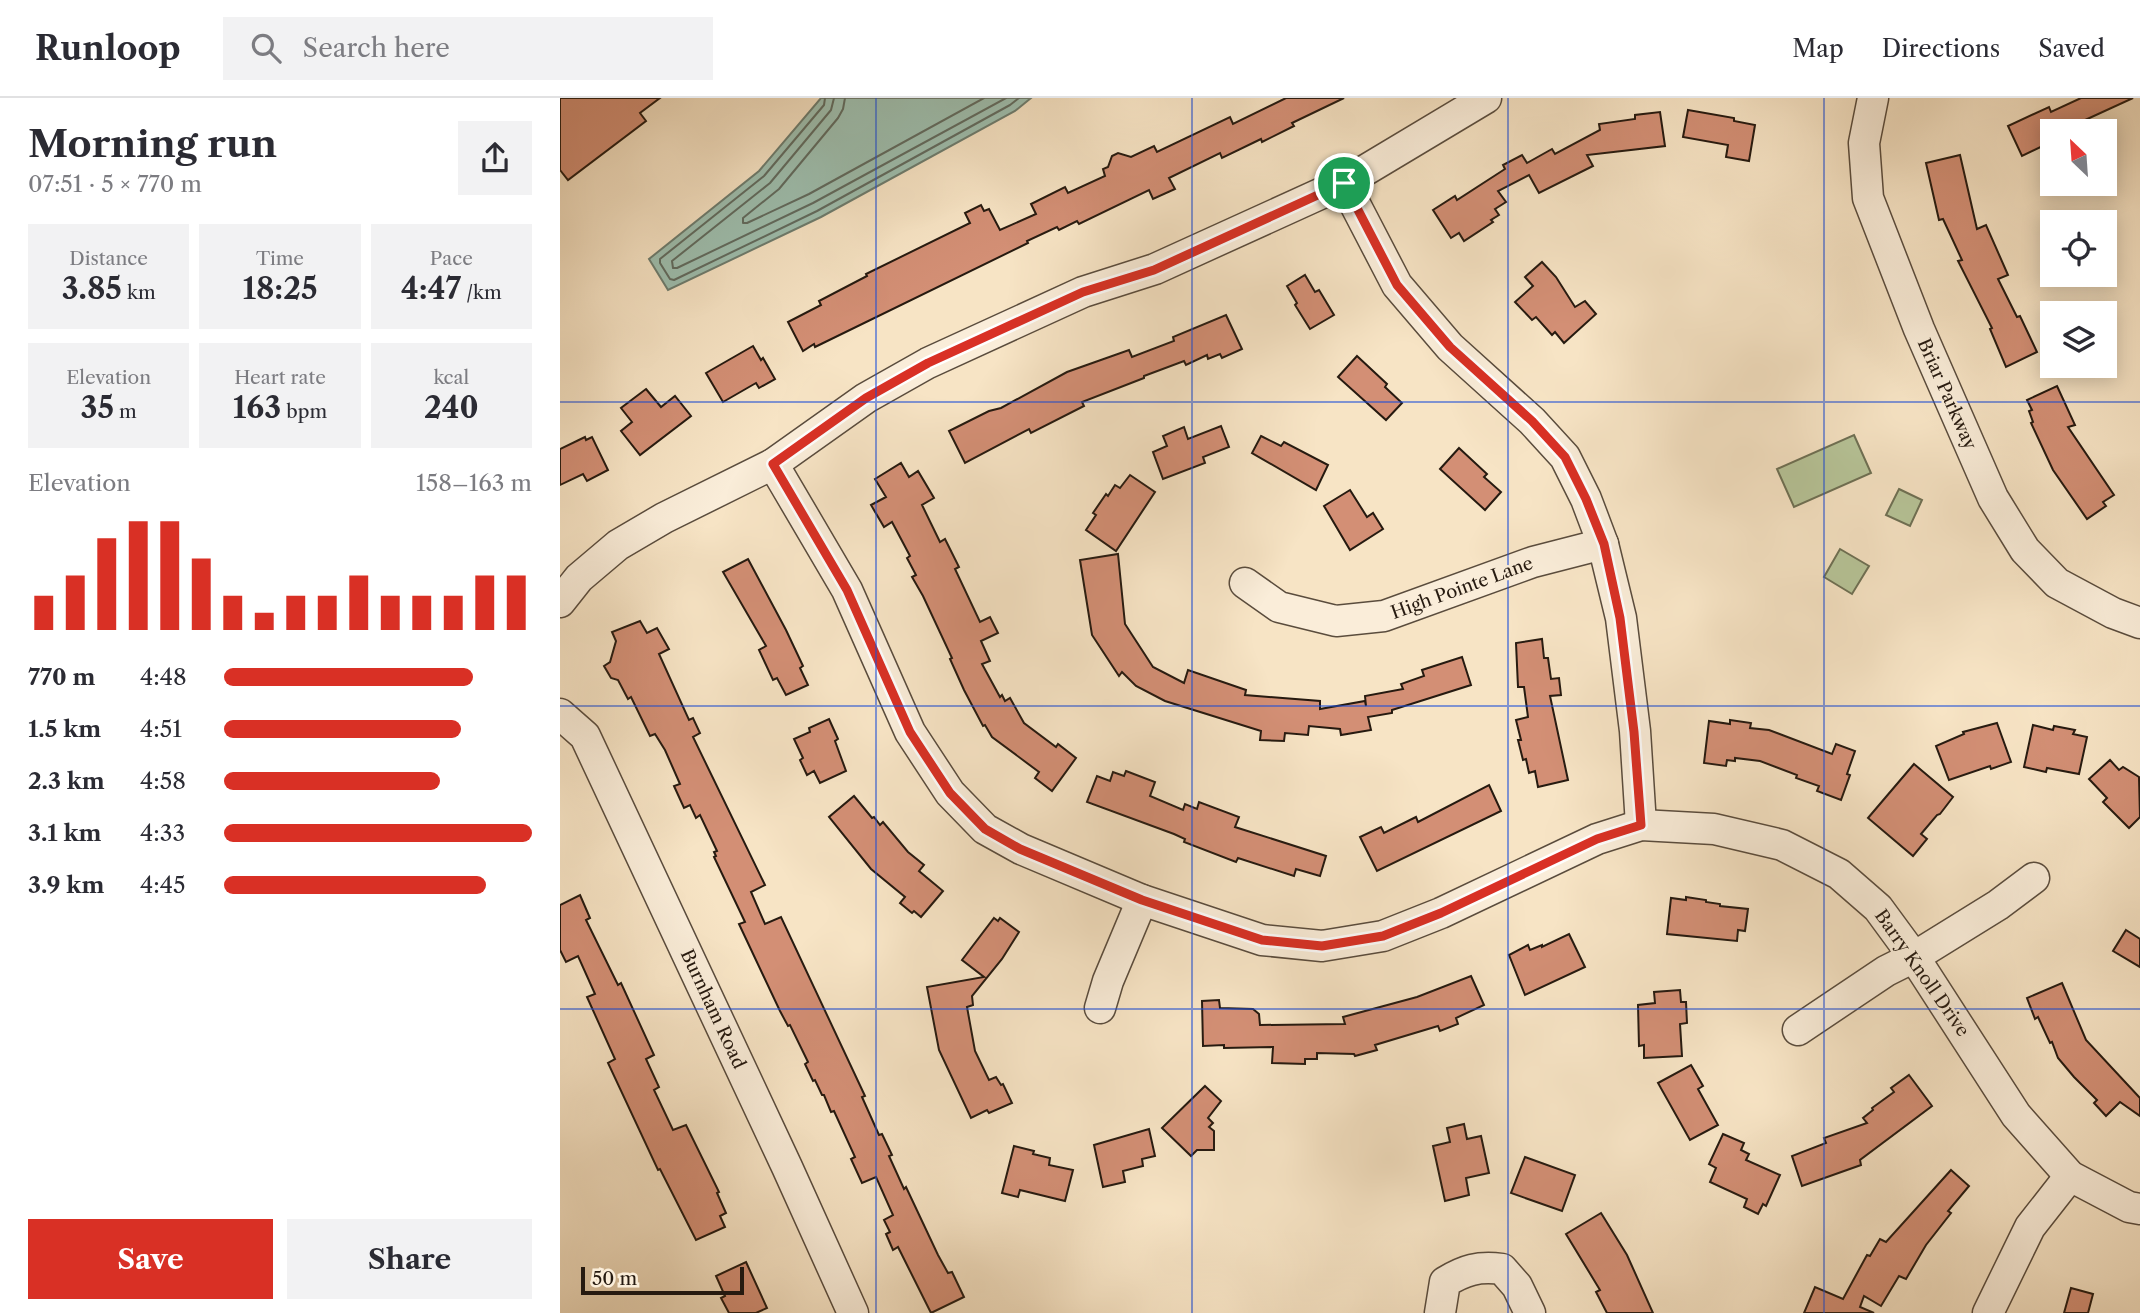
<!DOCTYPE html>
<html lang="en">
<head>
<meta charset="utf-8">
<style>
  :root { --surface:#fff; --page:#f2f2f3; --text:#2b2b33; --muted:#7c7c81; --line:#e1e1e2; --accent:#d93025 }
  body { margin:0; font-family:"Libre Caslon Text",serif; background:var(--page); color:var(--text); height:100vh; display:flex; flex-direction:column; font-size:26px; white-space:nowrap }
  * { box-sizing:border-box; margin:0 }
  p { font-size:23px; color:var(--muted) }
  .icon { flex:none; width:38px; height:38px; fill:none; stroke:currentColor; stroke-width:2; stroke-linecap:round; stroke-linejoin:round }
  .map { position:relative; flex:1; overflow:hidden }
  .sheet { display:flex; flex-direction:column; background:var(--surface); width:560px }
  .sheet>* { flex:none }
  .needle { width:46px; rotate:335deg }
  .controls { position:absolute; left:1480px; top:21px; display:grid; gap:14px }
  .controls a { display:grid; place-items:center; width:77px; height:77px; border-radius:0px; background:var(--surface); box-shadow:0 4px 18px #0003; font-size:35px }
  .scale { position:absolute; left:21px; bottom:18px; width:163px; box-sizing:border-box; padding-left:7px; border:4px solid #261a10; border-top:0; font-size:19px; line-height:24px; white-space:nowrap; color:#261a10; -webkit-text-stroke:5px #faedd9; paint-order:stroke }
  .pin { position:absolute; display:grid; place-items:center; width:60px; height:60px; color:#fff; margin:-30px; border:4px solid #fff; border-radius:50%; box-shadow:0 2px 7px #0007 }
  .round { display:grid; place-items:center; flex:none; width:74px; height:74px; border-radius:0px; background:var(--page) }
  .head { display:flex; align-items:center; justify-content:space-between; height:119px; padding:0 28px }
  h1 { font-size:38px; font-weight:700; line-height:52px }
  .stats { display:grid; grid-template-columns:repeat(3,1fr); gap:10px; height:119px; padding:7px 28px }
  .stats div { display:grid; align-content:center; border-radius:0px; background:var(--page); text-align:center }
  .stats b { font-size:30px; font-weight:700 }
  .stats small { font-size:19px; font-weight:400 }
  .stats p { font-size:19px }
  .chart { height:196px; padding:14px 28px }
  .chart p { display:flex; justify-content:space-between }
  .chart svg { width:100%; height:126px; margin-top:7px; stroke:var(--accent); stroke-width:6 }
  .action { display:flex; gap:14px; margin-top:auto; padding:14px 28px }
  .action a { flex:1; height:80px; border-radius:0px; background:var(--accent); color:#fff; font-size:28px; font-weight:700; line-height:80px; text-align:center }
  .action a+a { background:var(--page); color:var(--text) }
  ul { padding:0 28px; list-style:none; font-size:23px }
  li { display:grid; grid-template-columns:112px 84px 1fr; align-items:center; height:52px }
  li i { height:18px; border-radius:9px; background:var(--accent) }
  header { display:flex; align-items:center; gap:42px; box-sizing:border-box; height:98px; padding:0 35px; background:var(--surface); border-bottom:2px solid var(--line) }
  header strong { font-size:33px }
  nav { display:flex; gap:38px; margin-inline-start:auto; font-size:24px }
  .search { width:490px; height:63px; background:var(--page); display:flex; align-items:center; gap:18px; box-sizing:border-box; padding:0 24px; border-radius:0px; color:var(--muted); font-size:26px }
  main { display:flex; flex:1; min-height:0 }
  .map>svg:first-child { display:block }
  .green { fill:#b7c599; stroke:#6e7054; stroke-width:2 }
  .water { fill:#9ebfaf; stroke:#6e7d6f; stroke-width:2 }
  .lines { fill:none; stroke-linecap:round; stroke-linejoin:round }
  .shore { stroke:#626c60; stroke-width:2 }
  .building { fill:#d38f75; stroke:#261a10; stroke-width:2 }
  .minor-casing { stroke:#5a4c3d; stroke-width:33 }
  .minor { stroke:#faedd9; stroke-width:30 }
  .route-casing { stroke:#fff; stroke-width:14 }
  .route { stroke:#d93025; stroke-width:9 }
  .grid { fill:none; stroke:#1d4ed8; stroke-width:2; stroke-opacity:0.55 }
  .labels { text-anchor:middle; stroke-width:5; stroke-linejoin:round; paint-order:stroke }
  .street-label { font-size:18px; fill:#261a10; stroke:#faedd9 }
</style>
</head>
<body>
<header>
<strong>Runloop</strong>
<div class="search"><svg class="icon" aria-label="search" viewBox="0 0 24 24"><circle cx="10" cy="10" r="6"/><path d="M15 15l6 6"/></svg>Search here</div>
<nav><a>Map</a><a>Directions</a><a>Saved</a></nav>
</header>
<main>
<section class="sheet">
<div class="head"><div><h1>Morning run</h1><p>07:51 · 5 × 770 m</p></div><a class="round"><svg class="icon" aria-label="share" viewBox="0 0 24 24"><path d="M12 15V3M7 8l5-5 5 5M5 13v7h14v-7"/></svg></a></div>
<div class="stats">
<div><p>Distance</p><b>3.85<small> km</small></b></div>
<div><p>Time</p><b>18:25</b></div>
<div><p>Pace</p><b>4:47<small> /km</small></b></div>
</div>
<div class="stats">
<div><p>Elevation</p><b>35<small> m</small></b></div>
<div><p>Heart rate</p><b>163<small> bpm</small></b></div>
<div><p>kcal</p><b>240</b></div>
</div>
<div class="chart"><p><span>Elevation</span>158–163 m</p>
<svg viewBox="0 0 160 44" preserveAspectRatio="none"><path d="M5 44V32M15 44V25M25 44V12M35 44V6M45 44V6M55 44V19M65 44V32M75 44V38M85 44V32M95 44V32M105 44V25M115 44V32M125 44V32M135 44V32M145 44V25M155 44V25"/></svg>
</div>
<ul>
<li><b>770 m</b>4:48<i style="width:81%"></i></li>
<li><b>1.5 km</b>4:51<i style="width:77%"></i></li>
<li><b>2.3 km</b>4:58<i style="width:70%"></i></li>
<li><b>3.1 km</b>4:33<i style="width:100%"></i></li>
<li><b>3.9 km</b>4:45<i style="width:85%"></i></li>
</ul>
<div class="action"><a>Save</a><a>Share</a></div>
</section>
<div class="map">
<svg width="1580" height="1215" viewBox="0 0 1580 1215">
  <rect width="100%" height="100%" fill="#f7e4c5"/>
  <filter id="stains"><feTurbulence type="fractalNoise" baseFrequency=".00286" numOctaves="4"/><feColorMatrix values="0 0 0 0 .2 0 0 0 0 .09 0 0 0 0 .02 0 0 0 .5 -.17"/></filter>
  <radialGradient id="worn" r=".72"><stop offset=".6" stop-color="#630" stop-opacity="0"/><stop offset="1" stop-color="#630" stop-opacity=".3"/></radialGradient>
  <g class="green">
    <polygon points="1294,337 1311,375 1234,409 1217,371"/>
    <polygon points="1339,391 1362,402 1350,428 1326,417"/>
    <polygon points="1280,451 1309,468 1292,496 1264,479"/>
  </g>
  <polygon class="water" points="261,0 471,0 455,13 261,119 108,192 89,161 199,73"/>
  <g class="lines">
    <g class="shore">
      <polyline points="265,0 264,7 204,78 100,161 100,165 110,181 114,182 257,113 450,7 459,0"/>
      <polyline points="274,0 271,12 210,85 112,163 113,170 117,170 253,105 446,0"/>
      <polyline points="285,0 283,11 278,20 219,91 183,120 183,125 187,125 249,96 424,0"/>
    </g>
  </g>
  <g class="building">
    <polygon points="0,0 100,0 80,15 86,23 8,82 0,72"/>
    <polygon points="726,0 784,0 732,25 734,28 702,44 701,41 662,60 660,55 609,80 615,91 593,101 589,92 519,126 517,123 499,132 497,129 467,143 468,145 255,249 254,246 243,253 228,224 261,207 259,203 307,178 306,176 410,125 405,115 421,107 424,113 429,111 440,132 476,116 471,106 505,89 508,95 545,78 543,71 548,69 552,58 558,55 571,59 594,48 597,54 670,19 673,26"/>
    <polygon points="1521,0 1573,0 1512,28 1515,33 1493,33 1493,43 1462,58 1448,28 1489,9 1491,14"/>
    <polygon points="1128,12 1174,20 1174,23 1195,27 1189,63 1166,59 1168,47 1123,39"/>
    <polygon points="1100,14 1105,48 1027,57 1033,68 979,95 969,77 938,93 946,104 935,111 939,117 931,122 933,124 904,143 899,135 891,140 873,112 895,98 897,102 945,71 943,67 962,57 967,65 992,51 995,56 1040,32 1039,26 1075,21 1075,17"/>
    <polygon points="1400,57 1417,131 1426,127 1448,177 1438,181 1457,219 1460,218 1477,254 1446,269 1430,231 1432,230 1398,163 1402,162 1383,121 1379,122 1366,65"/>
    <polygon points="982,164 996,179 1015,209 1025,203 1036,216 1004,245 995,234 992,237 976,219 972,222 955,204 973,188 965,179"/>
    <polygon points="745,177 755,194 759,192 774,217 750,231 735,207 737,205 727,188"/>
    <polygon points="666,217 682,251 662,260 660,256 648,261 647,257 626,267 624,263 584,278 584,280 522,304 524,308 471,335 469,331 405,365 389,333 429,313 441,310 507,274 569,252 572,259 614,243 613,239"/>
    <polygon points="193,248 201,262 203,260 215,281 199,290 196,285 163,304 146,275"/>
    <polygon points="797,258 827,286 825,289 842,305 826,322 778,279"/>
    <polygon points="1497,288 1515,327 1508,329 1554,397 1543,404 1546,408 1527,421 1493,372 1471,325 1473,324 1469,313 1472,312 1467,302"/>
    <polygon points="86,291 101,309 115,298 131,318 80,357 61,333 72,324 61,310"/>
    <polygon points="661,328 669,349 643,359 645,365 603,381 593,354 607,348 603,338 624,329 628,341"/>
    <polygon points="701,338 721,348 724,344 768,367 756,392 692,355"/>
    <polygon points="25,339 26,342 32,339 48,372 27,383 23,376 0,387 0,351"/>
    <polygon points="899,350 927,376 924,379 941,394 925,412 880,371"/>
    <polygon points="341,365 349,379 358,373 374,400 362,407 380,444 385,441 399,469 395,471 420,524 430,519 438,535 421,543 430,563 422,566 440,599 442,597 445,603 450,600 464,625 496,649 498,646 516,660 492,693 475,680 479,674 432,639 425,627 423,628 404,592 390,561 392,560 363,498 352,479 356,477 347,460 350,458 332,424 324,429 311,407 326,399 315,381"/>
    <polygon points="570,377 595,394 556,453 526,432 536,417 533,415 546,396 548,398 555,387 560,390"/>
    <polygon points="790,392 807,419 813,415 823,431 790,452 764,408"/>
    <polygon points="558,456 565,526 593,569 624,585 628,572 686,592 685,597 760,603 760,611 805,603 806,608 805,598 843,591 841,586 864,578 862,572 902,559 911,587 832,612 832,615 808,619 811,632 781,637 780,631 749,628 748,637 725,635 724,643 700,642 701,633 605,603 576,588 562,574 559,578 532,537 520,462"/>
    <polygon points="188,461 226,532 243,568 240,570 248,587 226,597 217,580 213,582 199,552 206,548 163,474"/>
    <polygon points="80,523 87,535 97,530 109,551 99,556 129,622 133,620 140,635 133,639 205,787 191,794 205,826 221,819 305,998 302,999 319,1037 322,1036 332,1057 329,1058 344,1091 346,1089 378,1157 388,1175 392,1174 404,1199 371,1215 338,1149 333,1152 326,1136 330,1134 324,1122 333,1117 316,1079 302,1085 291,1061 295,1059 274,1013 271,1014 264,997 262,997 255,982 253,983 245,966 248,964 230,927 228,928 220,913 179,826 185,824 154,759 156,758 154,754 157,753 140,717 136,720 130,707 124,710 114,688 120,686 105,652 95,636 90,638 71,599 68,601 58,582 51,580 44,568 50,564 56,543 52,534"/>
    <polygon points="982,541 984,560 988,560 991,581 999,580 1001,597 990,598 1008,682 978,689 975,673 969,675 966,661 963,662 958,642 961,642 956,622 968,619 964,589 958,589 956,545"/>
    <polygon points="269,621 278,641 275,643 286,673 260,685 254,673 247,677 240,662 243,660 234,641 250,634 249,630"/>
    <polygon points="1170,622 1191,625 1190,630 1209,632 1272,656 1276,646 1295,653 1287,676 1290,677 1281,702 1257,693 1259,688 1236,680 1237,677 1200,663 1175,660 1175,663 1167,662 1166,668 1144,665 1149,623 1170,626"/>
    <polygon points="1437,625 1451,664 1431,671 1430,668 1389,682 1376,648 1404,636 1403,634"/>
    <polygon points="1473,627 1493,632 1494,628 1515,632 1513,636 1527,639 1519,676 1487,670 1486,674 1464,669"/>
    <polygon points="1550,662 1559,672 1563,669 1579,679 1580,719 1569,730 1543,704 1547,700 1529,681"/>
    <polygon points="1354,666 1393,699 1380,716 1377,717 1361,736 1367,741 1353,758 1308,720"/>
    <polygon points="566,673 595,684 590,698 623,712 625,706 637,711 639,704 679,719 675,729 766,758 760,778 736,771 734,778 678,760 676,764 624,744 625,741 614,736 527,704 537,678 550,683 553,674 564,678"/>
    <polygon points="929,687 941,713 817,773 800,739 821,729 824,735 856,719 858,724"/>
    <polygon points="294,698 312,720 314,719 320,727 323,724 348,754 364,767 359,773 383,793 361,819 354,813 352,815 340,805 345,799 311,771 269,719"/>
    <polygon points="20,797 30,820 26,822 58,887 61,885 94,957 86,961 99,989 94,992 113,1032 126,1027 159,1094 157,1095 166,1115 160,1118 165,1129 136,1142 100,1071 98,1072 48,965 55,961 27,899 35,896 18,858 6,864 0,852 0,807"/>
    <polygon points="1126,799 1146,802 1146,804 1160,806 1160,808 1188,811 1185,833 1178,832 1177,843 1107,836 1111,800 1126,802"/>
    <polygon points="434,820 438,823 440,820 459,834 442,861 412,898 413,907 407,909 415,953 429,982 436,979 441,987 443,986 452,1005 429,1015 427,1012 411,1020 379,952 367,889 424,879 402,862"/>
    <polygon points="1566,832 1580,841 1580,869 1553,853"/>
    <polygon points="1009,836 1025,869 965,897 949,857 968,847 970,852 982,847 982,849"/>
    <polygon points="911,878 924,907 896,920 898,926 880,933 878,928 815,947 817,952 795,958 794,956 757,955 757,961 745,961 745,966 712,965 713,949 664,950 664,947 643,948 642,903 659,902 660,910 693,911 699,916 700,927 785,926 783,919 857,899"/>
    <polygon points="1502,885 1526,942 1580,1000 1580,1018 1560,1004 1546,1018 1534,1005 1537,1002 1514,979 1498,960 1492,944 1490,945 1478,919 1475,921 1467,900"/>
    <polygon points="1120,892 1121,904 1126,904 1127,925 1120,926 1122,958 1084,960 1084,947 1079,948 1078,907 1095,905 1094,894"/>
    <polygon points="1131,967 1143,988 1138,991 1158,1027 1130,1042 1098,985"/>
    <polygon points="1349,977 1372,1008 1300,1062 1301,1067 1242,1088 1232,1058 1266,1045 1264,1040 1307,1025 1303,1020 1313,1012 1312,1010 1334,994 1331,990"/>
    <polygon points="645,988 661,1003 648,1020 653,1025 649,1029 654,1033 654,1052 637,1052 631,1058 602,1030"/>
    <polygon points="904,1026 907,1041 921,1038 929,1075 906,1080 909,1097 885,1103 873,1048 890,1044 887,1030"/>
    <polygon points="589,1031 595,1058 582,1061 583,1068 563,1073 565,1084 543,1089 534,1047"/>
    <polygon points="1163,1036 1184,1045 1181,1052 1189,1056 1186,1062 1220,1077 1206,1108 1203,1106 1198,1116 1184,1109 1187,1101 1150,1084 1156,1070 1149,1066"/>
    <polygon points="454,1048 474,1053 473,1056 490,1060 489,1067 513,1072 505,1103 460,1092 458,1099 442,1095"/>
    <polygon points="965,1059 1015,1077 1002,1113 951,1095"/>
    <polygon points="1391,1072 1409,1088 1388,1113 1391,1115 1366,1147 1346,1181 1339,1178 1321,1208 1304,1198 1300,1209 1314,1215 1244,1215 1255,1189 1283,1201 1307,1157 1310,1158 1320,1141 1326,1144"/>
    <polygon points="1041,1115 1067,1157 1093,1215 1047,1215 1036,1194 1040,1192 1006,1136"/>
    <polygon points="186,1164 207,1210 196,1215 169,1215 161,1200 165,1198 156,1178"/>
    <polygon points="1511,1190 1533,1196 1528,1215 1504,1215"/>
  </g>
  <g class="lines">
    <defs>
      <g id="minor">
        <polyline points="1313,0 1304,45 1308,100 1359,231 1433,400 1465,452 1497,485 1553,515 1580,525"/>
        <polyline points="784,85 837,187 890,249 972,323 1005,359 1026,401 1043,446 1061,520 1075,633 1081,727"/>
        <polyline points="213,366 287,492 350,634 390,695 425,731 461,751 582,802 702,842 762,848 823,838 881,815 1037,741 1081,727 1154,731 1222,747 1279,776 1318,810 1354,859 1456,1017 1510,1078 1569,1109 1580,1111"/>
        <polyline points="685,485 719,509 776,523 824,518 973,464 1043,446"/>
        <polyline points="0,504 19,480 58,447 104,420 213,366 306,300 368,265 523,194 595,171 784,85 926,0"/>
        <polyline points="0,616 25,638 227,1069 293,1215"/>
        <polyline points="540,910 548,883 582,802"/>
        <polyline points="1238,932 1326,873 1354,859 1438,807 1474,780"/>
        <path d="M880,1215l5,-31c20,-12 33,-16 57,-13l15,17 13,27"/>
        <polyline points="1428,1215 1470,1129 1510,1078"/>
      </g>
    </defs>
    <use href="#minor" class="minor-casing"/>
    <use href="#minor" class="minor"/>
  </g>
  <g class="lines">
    <defs>
      <polygon id="route" points="784,85 837,187 890,249 972,323 1005,359 1026,401 1044,446 1060,520 1074,634 1081,727 1037,741 881,815 823,838 762,848 702,842 582,802 460,751 425,731 390,695 350,634 287,492 213,366 306,300 368,265 523,194 594,172"/>
    </defs>
    <use href="#route" class="route-casing"/>
    <use href="#route" class="route"/>
  </g>
  <path class="grid" d="M316,0v1215M632,0v1215M948,0v1215M1264,0v1215M0,304h1580M0,608h1580M0,911h1580"/>
  <g class="labels">
    <g class="street-label">
      <text transform="translate(1387 296) rotate(66)" y="6">Briar Parkway</text>
      <text transform="translate(902 490) rotate(-20)" y="6">High Pointe Lane</text>
      <text transform="translate(1362 875) rotate(55)" y="6">Barry Knoll Drive</text>
      <text transform="translate(153 911) rotate(65)" y="6">Burnham Road</text>
    </g>
  </g>
  <rect width="100%" height="100%" filter="url(#stains)"/>
  <rect width="100%" height="100%" fill="url(#worn)"/>
</svg>
<div class="controls">
<a><svg class="needle" viewBox="-14 -14 28 28"><path d="M0-13l5 13h-10z" fill="#e53935"/><path d="M0 13l5-13h-10z" fill="#7c7c81"/></svg></a>
<a><svg class="icon" aria-label="locate" viewBox="0 0 24 24"><circle cx="12" cy="12" r="6"/><path d="M12 2v4M12 18v4M2 12h4M18 12h4"/></svg></a>
<a><svg class="icon" aria-label="layers" viewBox="0 0 24 24"><path d="M12 4l9 5-9 5-9-5zM3 14l9 5 9-5"/></svg></a>
</div>
<div class="scale">50 m</div>
<div class="pin" style="left:784px;top:85px;background:#1e9e55"><svg class="icon" aria-label="arrive" viewBox="0 0 24 24"><path d="M6 21V4h12l-3 4 3 4H6"/></svg></div>
</div>
</main>
</body>
</html>
